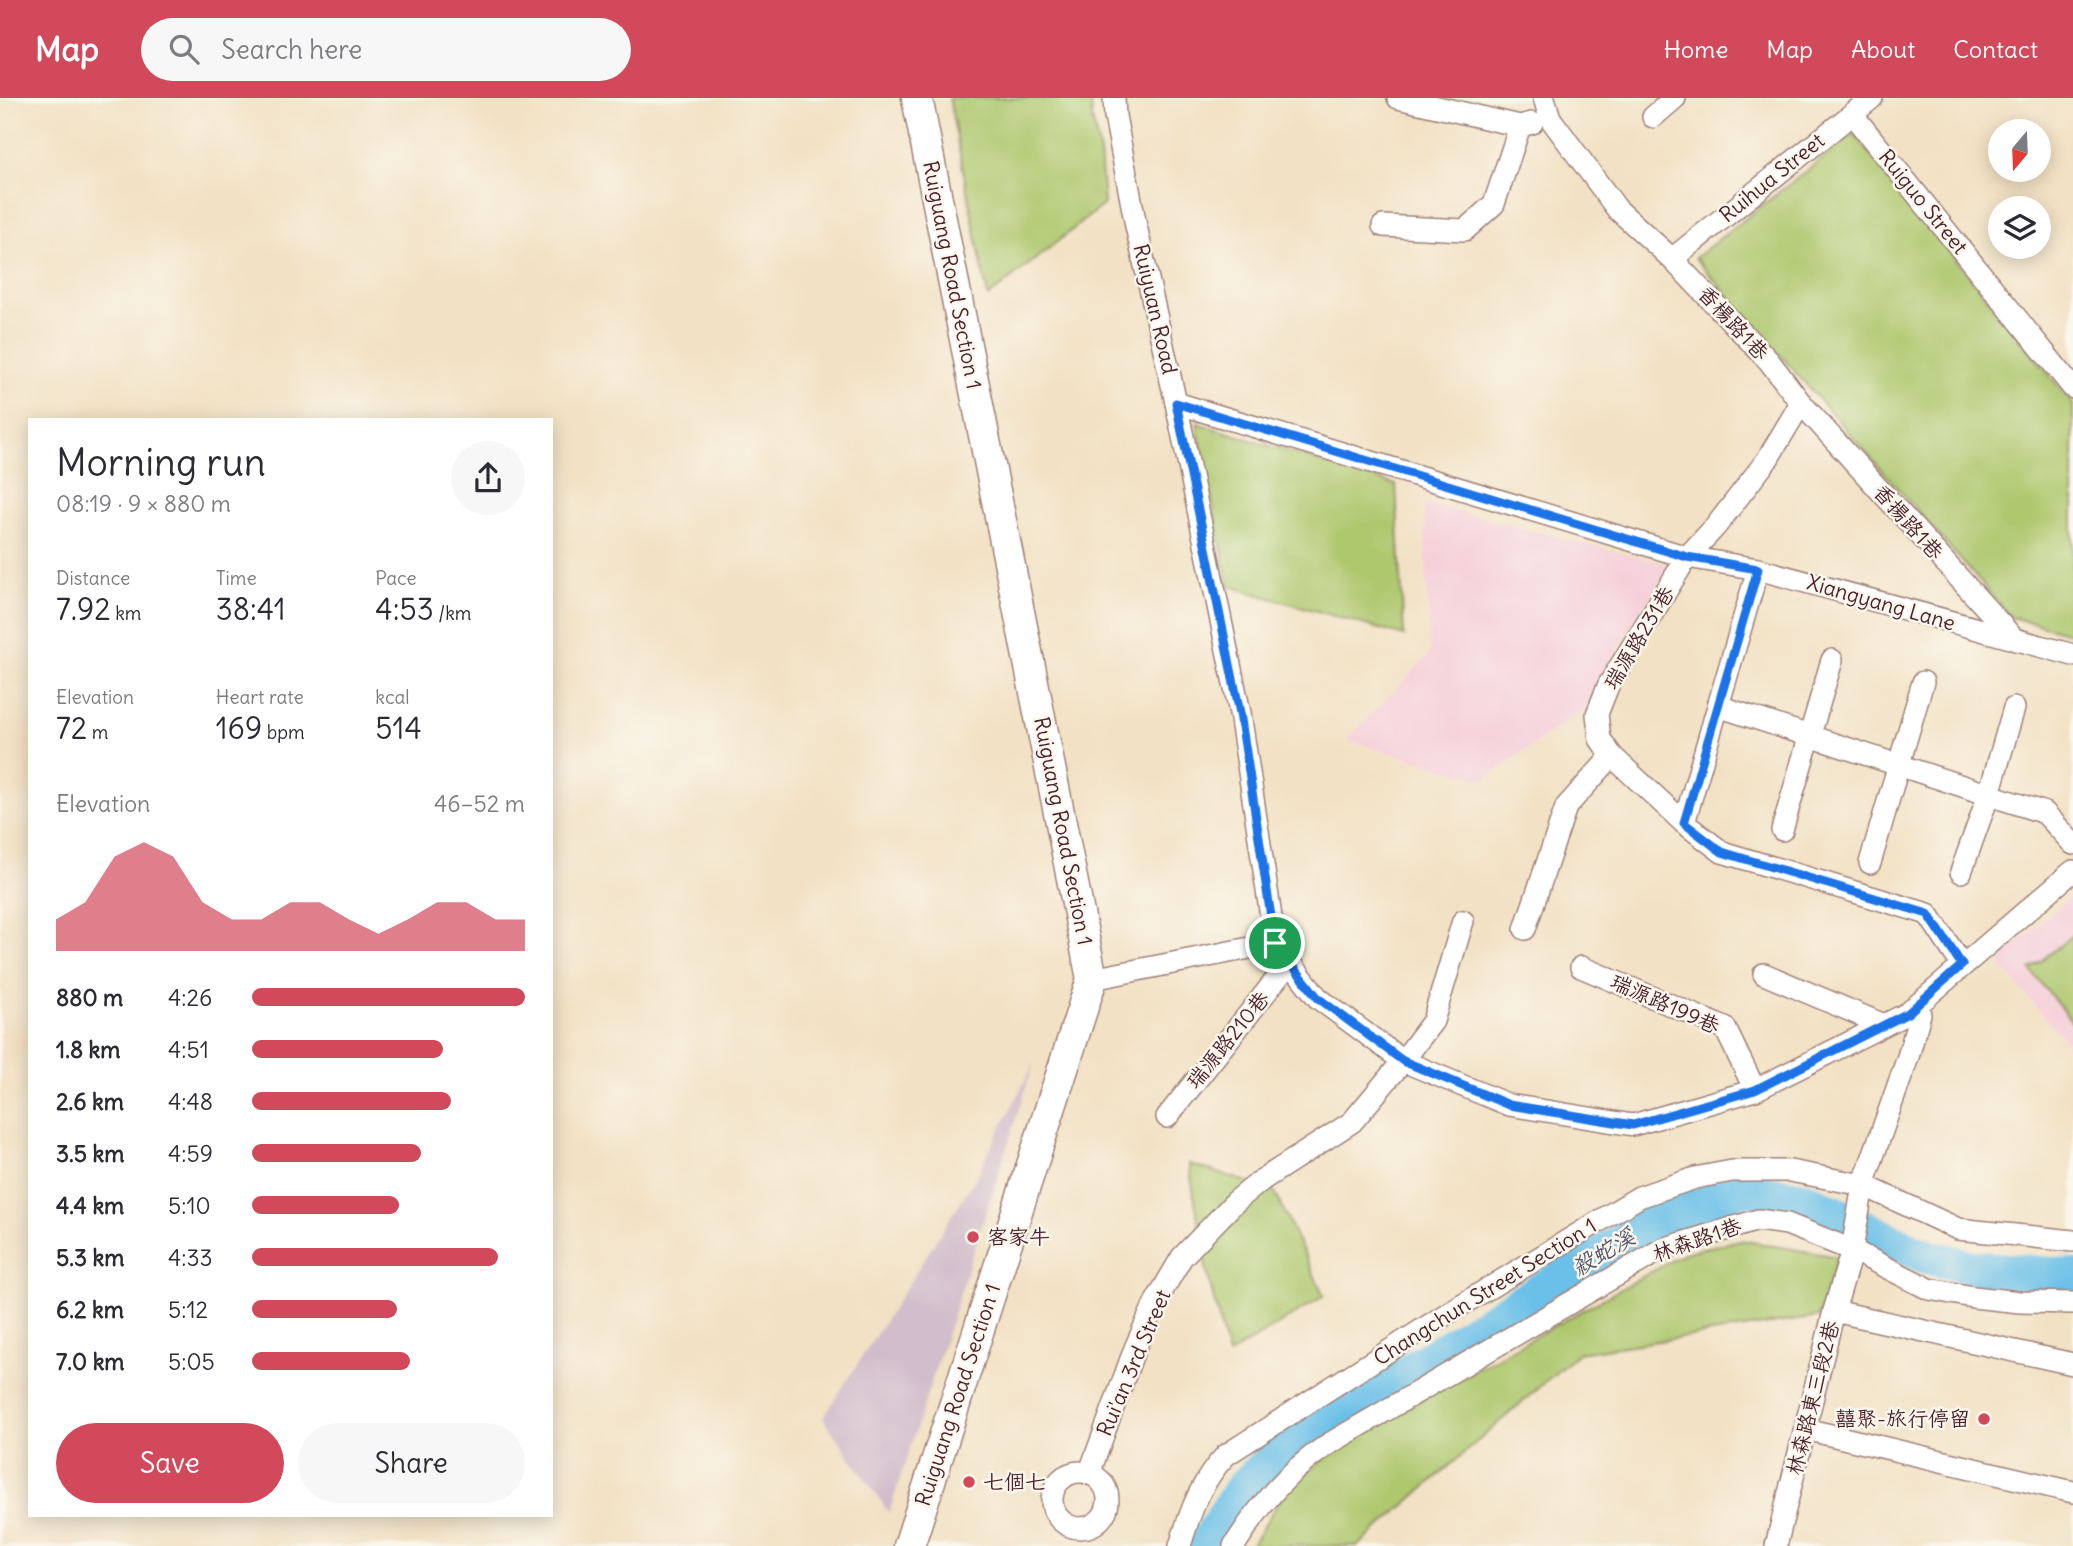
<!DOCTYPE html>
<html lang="en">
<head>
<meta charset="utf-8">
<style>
  :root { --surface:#fff; --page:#f7f7f7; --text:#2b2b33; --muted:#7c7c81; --accent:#d1495b }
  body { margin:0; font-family:Delius,"LXGW WenKai TC",sans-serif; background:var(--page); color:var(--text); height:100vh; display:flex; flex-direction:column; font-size:26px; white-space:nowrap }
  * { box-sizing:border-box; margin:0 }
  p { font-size:23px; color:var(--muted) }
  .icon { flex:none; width:38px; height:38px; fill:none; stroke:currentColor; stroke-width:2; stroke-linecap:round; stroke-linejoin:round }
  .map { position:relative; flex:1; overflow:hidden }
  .side { position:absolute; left:28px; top:320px; width:525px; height:1099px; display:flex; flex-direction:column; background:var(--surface); border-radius:0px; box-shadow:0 4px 18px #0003 }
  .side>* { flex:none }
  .needle { width:46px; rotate:199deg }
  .controls { position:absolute; left:1988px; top:21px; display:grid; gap:14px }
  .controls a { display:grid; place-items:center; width:63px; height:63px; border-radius:50%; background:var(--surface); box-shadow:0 4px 18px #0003; font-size:35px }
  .pin { position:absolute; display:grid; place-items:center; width:60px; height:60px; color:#fff; margin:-30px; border:4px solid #fff; border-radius:50%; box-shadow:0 2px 7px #0007 }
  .round { display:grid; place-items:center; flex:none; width:74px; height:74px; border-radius:37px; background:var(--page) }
  .headline { display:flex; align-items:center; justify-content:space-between; height:119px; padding:0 28px }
  h1 { font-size:38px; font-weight:600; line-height:52px }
  .metrics { display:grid; grid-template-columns:repeat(3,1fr); gap:10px; height:119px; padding:7px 28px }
  .metrics div { display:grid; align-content:center }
  .metrics b { font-size:30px; font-weight:600 }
  .metrics small { font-size:19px; font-weight:400 }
  .metrics p { font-size:19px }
  .chart { height:196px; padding:14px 28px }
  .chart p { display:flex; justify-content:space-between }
  .chart svg { width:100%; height:126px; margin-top:7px; fill:var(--accent); opacity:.7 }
  .button { display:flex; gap:14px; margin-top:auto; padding:14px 28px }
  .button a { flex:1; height:80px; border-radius:42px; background:var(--accent); color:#fff; font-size:28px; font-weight:600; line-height:80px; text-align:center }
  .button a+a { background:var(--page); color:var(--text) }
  ul { padding:0 28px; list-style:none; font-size:23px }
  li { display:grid; grid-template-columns:112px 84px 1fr; align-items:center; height:52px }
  li i { height:18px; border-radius:9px; background:var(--accent) }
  header { display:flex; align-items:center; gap:42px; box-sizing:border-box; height:98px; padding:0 35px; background:var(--accent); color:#fff }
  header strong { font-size:33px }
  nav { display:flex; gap:38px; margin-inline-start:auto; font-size:24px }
  .search { width:490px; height:63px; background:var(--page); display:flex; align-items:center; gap:18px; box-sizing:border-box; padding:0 24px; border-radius:38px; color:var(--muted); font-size:26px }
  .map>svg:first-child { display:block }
  .built { fill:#f5cfda }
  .industrial { fill:#d1bdcb }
  .green { fill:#aec86e; stroke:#7c744c; stroke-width:2 }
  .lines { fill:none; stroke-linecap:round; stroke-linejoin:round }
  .river { stroke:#6bc0e8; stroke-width:35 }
  .street-casing { stroke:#9e8078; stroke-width:24 }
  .secondary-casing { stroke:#9e8078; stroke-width:33 }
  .street { stroke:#fff; stroke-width:21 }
  .secondary { stroke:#fff; stroke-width:30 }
  .route-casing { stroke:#fff; stroke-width:14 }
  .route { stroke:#1a73e8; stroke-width:9 }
  .poi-dot { fill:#d1495b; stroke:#fbf7ec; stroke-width:2.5 }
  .labels { text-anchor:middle; stroke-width:5; stroke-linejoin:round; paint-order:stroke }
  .street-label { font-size:21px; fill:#4a1f2b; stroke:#fbf7ec }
  .poi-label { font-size:21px; fill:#4a1f2b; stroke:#fbf7ec; text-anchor:start }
  .water-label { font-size:23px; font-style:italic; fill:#56576d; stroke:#fbf7ec }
</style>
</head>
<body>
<header>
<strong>Map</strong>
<div class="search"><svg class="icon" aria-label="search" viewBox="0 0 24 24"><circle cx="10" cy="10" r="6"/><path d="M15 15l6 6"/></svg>Search here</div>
<nav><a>Home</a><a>Map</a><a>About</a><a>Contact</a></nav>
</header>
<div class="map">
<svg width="2073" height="1448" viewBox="0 0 2073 1448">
  <rect width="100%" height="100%" fill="#fbf7ec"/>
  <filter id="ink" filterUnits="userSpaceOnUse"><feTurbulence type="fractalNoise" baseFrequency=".0143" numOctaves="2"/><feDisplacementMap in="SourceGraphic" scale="14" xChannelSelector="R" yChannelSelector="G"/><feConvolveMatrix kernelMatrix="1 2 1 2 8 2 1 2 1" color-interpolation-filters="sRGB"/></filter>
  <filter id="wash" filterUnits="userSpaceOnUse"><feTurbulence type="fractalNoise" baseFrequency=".00686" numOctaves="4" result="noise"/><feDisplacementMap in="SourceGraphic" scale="28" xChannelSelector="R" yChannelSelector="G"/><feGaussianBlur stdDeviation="1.57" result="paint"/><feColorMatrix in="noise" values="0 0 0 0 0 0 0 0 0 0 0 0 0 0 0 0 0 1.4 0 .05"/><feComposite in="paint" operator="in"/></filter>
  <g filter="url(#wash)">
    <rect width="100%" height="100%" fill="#f2e1c4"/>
    <g class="built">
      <polygon points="1424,405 1670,467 1598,583 1588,608 1484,682 1346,642 1430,556"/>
      <polygon points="2073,796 2073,952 2001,868 2002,859"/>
    </g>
    <polygon class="industrial" points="1034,965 889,1415 823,1320 975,1081"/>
    <g class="green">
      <polygon points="949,0 1091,0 1092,20 1100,55 1104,106 988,199"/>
      <polygon points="1854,36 2073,306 2073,536 2011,519 1695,160"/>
      <polygon points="1197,325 1396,387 1404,538 1229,488"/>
      <polygon points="2073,837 2073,925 2030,872"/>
      <polygon points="1189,1066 1274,1092 1324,1198 1228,1257 1206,1170"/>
      <polygon points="1740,1142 1838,1159 1818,1219 1578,1255 1358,1448 1251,1448 1274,1411 1296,1382 1360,1336 1687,1154"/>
    </g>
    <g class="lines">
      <polyline class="river" points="1205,1448 1240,1392 1281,1351 1653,1123 1744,1090 1806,1101 1924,1158 1975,1170 2073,1178"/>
    </g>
  </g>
  <g filter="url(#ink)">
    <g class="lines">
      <defs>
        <g id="street">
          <polyline points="1114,0 1115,18 1136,128 1176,305 1240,615 1275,845 1318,900 1403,963 1509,1007 1633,1027 1755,992 1908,915 2073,773"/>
          <polyline points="1398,0 1520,28 1532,25"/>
          <polyline points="1544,0 1550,20 1617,111 1672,161 1769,263 1801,305 1767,362 1716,428 1687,459 1608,588 1597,616 1600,641 1612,658 1684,725 1722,754 1928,816 1962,867"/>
          <polyline points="1852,16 2073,290"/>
          <polyline points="1653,19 1675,0"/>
          <polyline points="1383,128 1465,132 1494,106 1520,28"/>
          <polyline points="1672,161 1872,0"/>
          <polyline points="1176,305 1687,459 1758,471 2073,557"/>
          <polyline points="1801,305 2015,542"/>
          <polyline points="1718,608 2045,715 2073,746"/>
          <polyline points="1684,725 1758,471"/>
          <polyline points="1782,732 1832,562"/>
          <polyline points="1870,765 1923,584"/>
          <polyline points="1961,774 1989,696 2014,610"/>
          <polyline points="1525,831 1566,709 1612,658"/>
          <polyline points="1581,869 1725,930 1755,992"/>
          <polyline points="1764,876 1884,927"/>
          <polyline points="1092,881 1275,845"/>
          <polyline points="1167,1019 1290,864"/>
          <polyline points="1834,1213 2073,1266"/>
          <polyline points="1805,1331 2073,1394"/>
          <circle cx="1080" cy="1402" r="28"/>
          <polyline points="1089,1376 1135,1250 1155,1205 1182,1159 1235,1104 1262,1082 1352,1024 1403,963 1433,923 1463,823"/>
          <path d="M1180,1448c10,-34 21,-65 46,-91l222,-142 191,-116 56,-19 37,-7h58l73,14 95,44 115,12"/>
          <path d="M1234,1448c28,-44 50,-71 93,-101l335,-196 96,-29 29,4 65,26 77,39 44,8 47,5 53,1"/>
          <polyline points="1776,1448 1834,1213 1852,1152 1863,1087 1908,959 1920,916"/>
        </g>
        <polyline id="secondary" points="909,1448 1092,881 917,0"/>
      </defs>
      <use href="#street" class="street-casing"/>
      <use href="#secondary" class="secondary-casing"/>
      <use href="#street" class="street"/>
      <use href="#secondary" class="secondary"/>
    </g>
  </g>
  <g class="lines" filter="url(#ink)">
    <defs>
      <polygon id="route" points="1176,305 1687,459 1758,471 1684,725 1722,754 1928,816 1962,867 1908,915 1755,992 1633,1027 1509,1007 1403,963 1318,900 1275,845 1240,615"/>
    </defs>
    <use href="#route" class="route-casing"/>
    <use href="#route" class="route"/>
  </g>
  <g class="poi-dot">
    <circle cx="973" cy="1139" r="7"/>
    <circle cx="1984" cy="1321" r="7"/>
    <circle cx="969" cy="1384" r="7"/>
  </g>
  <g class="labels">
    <g class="street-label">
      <text transform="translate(1772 80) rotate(-39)" y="7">Ruihua Street</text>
      <text transform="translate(1923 104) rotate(51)" y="7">Ruiguo Street</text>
      <text transform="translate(952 177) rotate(79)" y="7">Ruiguang Road Section 1</text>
      <text transform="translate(1155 211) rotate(77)" y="7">Ruiyuan Road</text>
      <text transform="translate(1733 225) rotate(47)" y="7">香楊路1巷</text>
      <text transform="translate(1908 424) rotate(48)" y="7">香揚路1巷</text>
      <text transform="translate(1881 505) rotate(16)" y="7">Xiangyang Lane</text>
      <text transform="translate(1639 540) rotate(-59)" y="7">瑞源路231巷</text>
      <text transform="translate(1063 733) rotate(79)" y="7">Ruiguang Road Section 1</text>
      <text transform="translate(1665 906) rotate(24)" y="7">瑞源路199巷</text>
      <text transform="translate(1228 942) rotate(-51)" y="7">瑞源路210巷</text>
      <text transform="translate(1697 1142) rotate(-19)" y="7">林森路1巷</text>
      <text transform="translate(1485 1194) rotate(-32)" y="7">Changchun Street Section 1</text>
      <text transform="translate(1134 1265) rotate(-67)" y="7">Rui'an 3rd Street</text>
      <text transform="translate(958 1297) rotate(-72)" y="7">Ruiguang Road Section 1</text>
      <text transform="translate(1813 1300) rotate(-76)" y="7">林森路東三段2巷</text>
    </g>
    <g class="poi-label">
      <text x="987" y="1146">客家牛</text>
      <text x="1970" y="1328" text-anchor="end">囍聚-旅行停留</text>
      <text x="983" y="1391">七個七</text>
    </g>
    <g class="water-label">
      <text transform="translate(1603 1154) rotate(-31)" y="8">殺蛇溪</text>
    </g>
  </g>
</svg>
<div class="controls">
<a><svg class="needle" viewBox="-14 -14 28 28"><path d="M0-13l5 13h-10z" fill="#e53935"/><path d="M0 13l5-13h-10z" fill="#7c7c81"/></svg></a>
<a><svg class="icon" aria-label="layers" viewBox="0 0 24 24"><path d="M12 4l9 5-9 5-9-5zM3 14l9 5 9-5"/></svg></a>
</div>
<div class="pin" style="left:1275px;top:845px;background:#1e9e55"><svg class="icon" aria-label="arrive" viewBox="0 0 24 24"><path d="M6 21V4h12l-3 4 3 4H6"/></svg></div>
<section class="side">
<div class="headline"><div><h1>Morning run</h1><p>08:19 · 9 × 880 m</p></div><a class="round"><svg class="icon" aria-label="share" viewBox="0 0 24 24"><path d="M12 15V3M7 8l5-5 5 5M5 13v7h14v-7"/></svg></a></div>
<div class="metrics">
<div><p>Distance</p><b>7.92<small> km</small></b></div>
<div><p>Time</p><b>38:41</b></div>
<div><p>Pace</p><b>4:53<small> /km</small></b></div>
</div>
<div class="metrics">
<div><p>Elevation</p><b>72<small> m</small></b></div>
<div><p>Heart rate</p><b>169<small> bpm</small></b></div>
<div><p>kcal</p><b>514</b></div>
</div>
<div class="chart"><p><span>Elevation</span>46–52 m</p>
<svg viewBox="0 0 160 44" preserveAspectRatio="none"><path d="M0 44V33L10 27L20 11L30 6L40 11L50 27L60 33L70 33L80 27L90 27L100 33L110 38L120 33L130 27L140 27L150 33L160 33V44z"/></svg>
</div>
<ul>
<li><b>880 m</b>4:26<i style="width:100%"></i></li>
<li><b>1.8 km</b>4:51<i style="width:70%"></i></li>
<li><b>2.6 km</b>4:48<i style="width:73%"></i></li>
<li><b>3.5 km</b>4:59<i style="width:62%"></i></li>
<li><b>4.4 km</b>5:10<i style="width:54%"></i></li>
<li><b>5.3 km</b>4:33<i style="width:90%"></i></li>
<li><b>6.2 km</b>5:12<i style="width:53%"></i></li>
<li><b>7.0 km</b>5:05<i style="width:58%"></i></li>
</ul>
<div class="button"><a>Save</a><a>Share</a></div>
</section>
</div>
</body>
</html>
